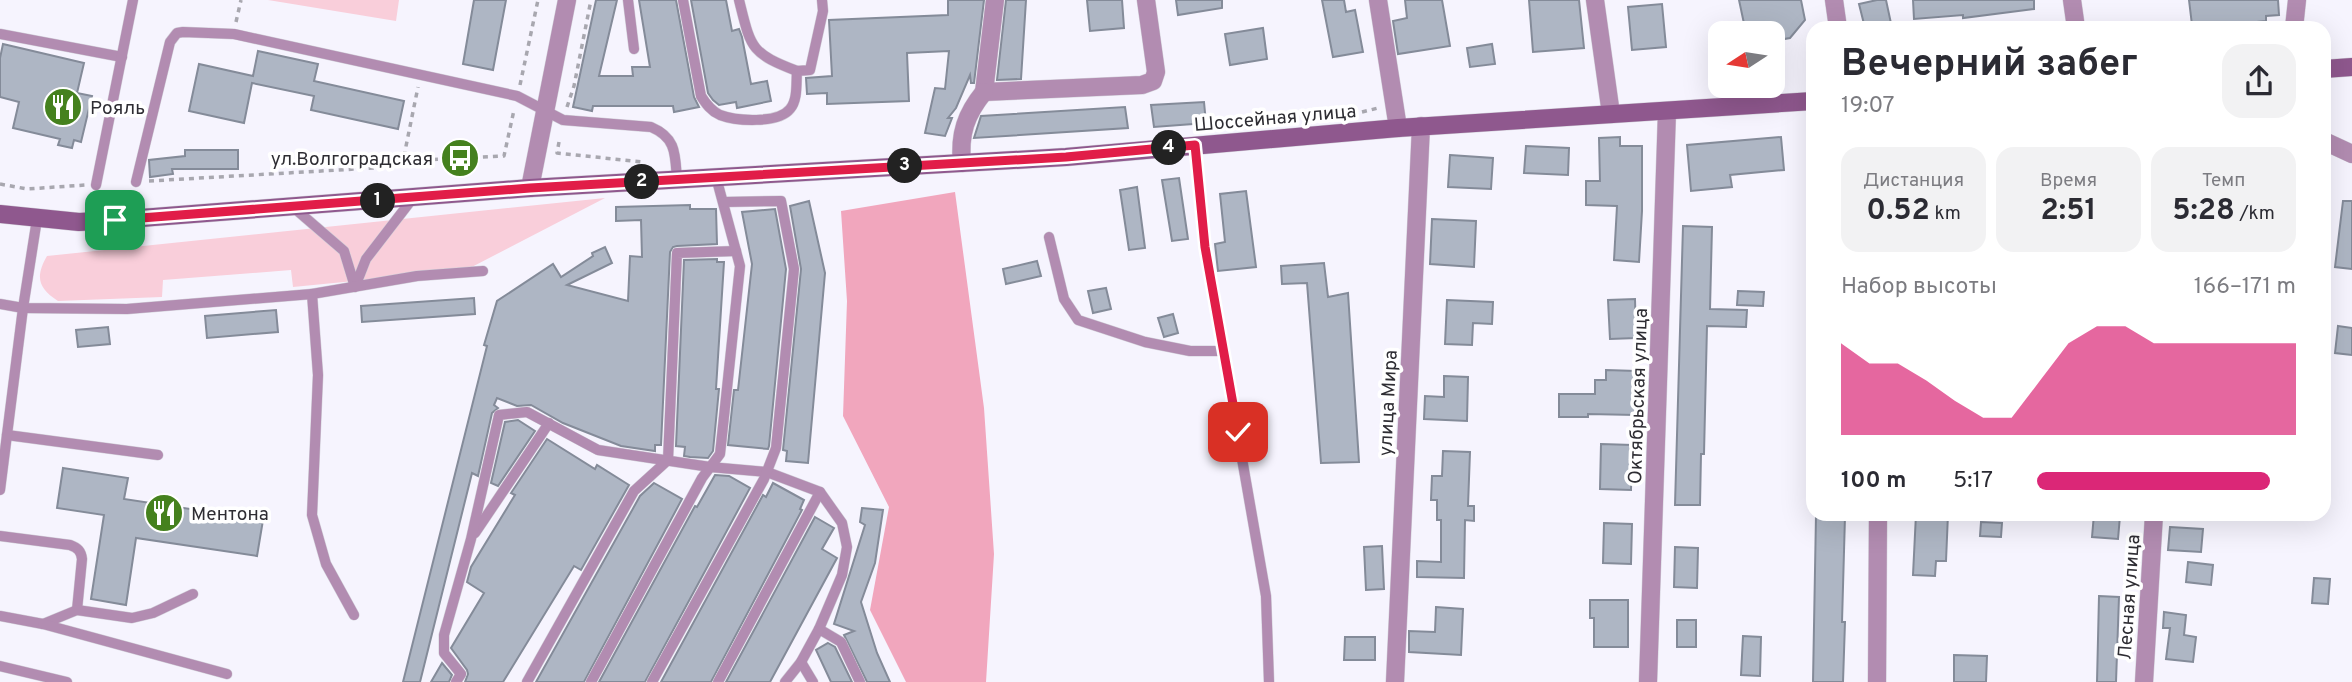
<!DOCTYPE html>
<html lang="ru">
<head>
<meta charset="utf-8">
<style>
  :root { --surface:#fff; --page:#f2f2f3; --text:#2b2b33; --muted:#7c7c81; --accent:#db2777 }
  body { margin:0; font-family:Overpass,sans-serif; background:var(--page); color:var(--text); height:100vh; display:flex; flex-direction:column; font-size:26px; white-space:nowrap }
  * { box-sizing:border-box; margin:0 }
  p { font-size:23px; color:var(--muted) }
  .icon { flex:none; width:38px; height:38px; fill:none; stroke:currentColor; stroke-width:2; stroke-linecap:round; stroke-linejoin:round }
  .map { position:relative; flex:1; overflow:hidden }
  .panel { position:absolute; left:1806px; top:21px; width:525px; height:500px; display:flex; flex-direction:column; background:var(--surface); border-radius:21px; box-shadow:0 7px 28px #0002 }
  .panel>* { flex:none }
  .needle { width:46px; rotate:258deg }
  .controls { position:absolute; left:1708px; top:21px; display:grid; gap:14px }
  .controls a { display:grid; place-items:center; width:77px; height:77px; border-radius:14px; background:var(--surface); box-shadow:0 7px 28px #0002; font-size:35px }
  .pin { position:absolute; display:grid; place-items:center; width:60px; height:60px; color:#fff; margin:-30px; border-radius:14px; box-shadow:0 4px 10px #0006 }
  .km { position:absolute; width:35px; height:35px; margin:-18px; border-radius:50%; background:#222; color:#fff; font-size:19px; line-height:35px; text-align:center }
  .round { display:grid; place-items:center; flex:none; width:74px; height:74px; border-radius:21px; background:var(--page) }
  .overview { display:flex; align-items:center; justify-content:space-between; height:119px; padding:0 35px }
  h1 { font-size:38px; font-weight:700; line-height:52px }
  .metrics { display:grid; grid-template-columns:repeat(3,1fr); gap:10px; height:119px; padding:7px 35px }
  .metrics div { display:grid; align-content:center; border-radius:18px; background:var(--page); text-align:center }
  .metrics b { font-size:30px; font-weight:700 }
  .metrics small { font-size:19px; font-weight:400 }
  .metrics p { font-size:19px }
  .chart { height:196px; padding:14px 35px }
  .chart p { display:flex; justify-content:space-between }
  .chart svg { width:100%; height:126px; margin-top:7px; fill:var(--accent); opacity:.7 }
  ul { padding:0 35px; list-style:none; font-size:23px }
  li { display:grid; grid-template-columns:112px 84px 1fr; align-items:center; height:52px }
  li i { height:18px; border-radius:9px; background:var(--accent) }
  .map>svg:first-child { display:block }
  .green { fill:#f9ceda }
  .forest { fill:#f1a6bd }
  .building { fill:#aeb6c4; stroke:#848b99; stroke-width:2 }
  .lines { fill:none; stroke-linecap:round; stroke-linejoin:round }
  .lane-casing { stroke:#d2d0d9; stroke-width:11 }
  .street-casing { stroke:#d2d0d9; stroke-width:19 }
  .secondary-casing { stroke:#d2d0d9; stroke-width:19 }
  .path { stroke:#a8a7af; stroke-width:3.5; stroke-dasharray:5 5; stroke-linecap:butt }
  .lane { stroke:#b28cb1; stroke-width:10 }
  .street { stroke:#b28cb1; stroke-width:18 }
  .secondary { stroke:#8f588e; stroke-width:18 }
  .route-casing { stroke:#fff; stroke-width:14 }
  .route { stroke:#e11d48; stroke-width:9 }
  .labels { text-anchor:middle; stroke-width:7; stroke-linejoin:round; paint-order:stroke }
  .poi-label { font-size:19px; fill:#2e2d33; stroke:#fff; text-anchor:start }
  .street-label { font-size:19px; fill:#2e2d33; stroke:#fff }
</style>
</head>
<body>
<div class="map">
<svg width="2352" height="682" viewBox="0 0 2352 682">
  <rect width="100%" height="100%" fill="#f6f4fe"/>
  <g class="green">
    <polygon points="268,0 399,0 396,21"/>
    <path d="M605,198l-139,72 -173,17 -2,-17 -128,10 -1,17 -104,4c-20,-13 -23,-24 -11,-45z"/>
  </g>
  <polygon class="forest" points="955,192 984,408 994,554 986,682 906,682 870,610 889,507 843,416 847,301 841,211"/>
  <g class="building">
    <polygon points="474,0 506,0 493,70 463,64"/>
    <polygon points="596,0 617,0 599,76 633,76 632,67 650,67 639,0 676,0 694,97 699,107 674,112 673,106 593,106 592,111 573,107"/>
    <polygon points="691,0 726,0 732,31 739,29 742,37 751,84 767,81 771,101 737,108 736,102 719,105 713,100 708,93"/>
    <polygon points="948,0 984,0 974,83 971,83 970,75 956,108 948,118 952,118 945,136 925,133 935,88 945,89 949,51 907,53 909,101 827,104 827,93 807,94 806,78 832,76 829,20 948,15"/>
    <polygon points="1006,0 1026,0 1021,79 997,80"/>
    <polygon points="1087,0 1122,0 1124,28 1090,31"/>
    <polygon points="1176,0 1222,0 1222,8 1178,15"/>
    <polygon points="1322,0 1344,0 1346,12 1355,10 1363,52 1333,57"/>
    <polygon points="1405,0 1442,0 1450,46 1398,54 1393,21 1407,18"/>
    <polygon points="1529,0 1579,0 1584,48 1533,52"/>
    <polygon points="1739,0 1801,0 1805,20 1790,38 1773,41 1773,33 1746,33"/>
    <polygon points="1877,0 1886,0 1892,28 1865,28 1859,4"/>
    <polygon points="1913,0 2034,0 2034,9 1963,18 1963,15 1914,19"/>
    <polygon points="2189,0 2278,0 2279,15 2266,16 2266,21 2210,27 2210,23 2192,25"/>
    <polygon points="1662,4 1666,47 1632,50 1628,7"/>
    <polygon points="1263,28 1267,59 1230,65 1225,34"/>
    <polygon points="3,44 84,63 77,93 92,96 81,142 74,140 72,148 58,145 60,139 13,128 19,102 0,97 0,58"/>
    <polygon points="1492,44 1495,64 1470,67 1467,48"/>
    <polygon points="258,51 318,64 314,81 404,101 398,129 311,110 314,96 252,83 244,123 189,111 199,64 253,76"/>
    <polygon points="1204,102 1206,123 1154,127 1151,105"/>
    <polygon points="1125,107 1128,128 974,138 981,116"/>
    <polygon points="1620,137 1620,146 1642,146 1642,211 1639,262 1614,260 1617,206 1586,205 1586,181 1600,181 1599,138"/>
    <polygon points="1781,137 1784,170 1730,175 1732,187 1691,191 1687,145"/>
    <polygon points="1526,146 1569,148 1568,175 1524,173"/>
    <polygon points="185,150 238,150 238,169 172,169 173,174 150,177 149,160 185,156"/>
    <polygon points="1450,155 1493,158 1491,189 1448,187"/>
    <polygon points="1179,178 1188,239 1172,241 1162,180"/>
    <polygon points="1137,187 1145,248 1129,250 1120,190"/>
    <polygon points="1246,191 1256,267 1218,271 1215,244 1225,242 1220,194"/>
    <polygon points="809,201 825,273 808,463 786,461 787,451 783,450 801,269 790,206"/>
    <polygon points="2343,201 2352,201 2352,269 2335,267"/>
    <polygon points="690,205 690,209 716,209 717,244 677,246 673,247 670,252 661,445 655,445 655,451 621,446 563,423 531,405 517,406 497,398 494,405 498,408 492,413 478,476 472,473 420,682 403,682 487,346 484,345 497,301 553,264 561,277 593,256 592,253 605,247 612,263 567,285 628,301 630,256 642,257 641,220 616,221 616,207"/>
    <polygon points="775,209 786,269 769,446 768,449 728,445 734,390 738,390 752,264 742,212"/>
    <polygon points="1432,219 1476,221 1474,267 1430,264"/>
    <polygon points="1683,226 1712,227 1710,309 1747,310 1746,327 1707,326 1704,454 1701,454 1700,505 1675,505"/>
    <polygon points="717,259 717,262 724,262 716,389 719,389 713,451 708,458 690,457 684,456 685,447 676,446 684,260"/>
    <polygon points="1037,261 1041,276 1006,284 1003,269"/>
    <polygon points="1324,263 1328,297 1348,293 1359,462 1321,463 1307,283 1282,284 1281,266"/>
    <polygon points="1106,288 1111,309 1093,313 1088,291"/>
    <polygon points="1738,291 1764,292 1763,306 1737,305"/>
    <polygon points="474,298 475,314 362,322 361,306"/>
    <polygon points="1635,299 1636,338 1610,339 1608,300"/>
    <polygon points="1447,300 1493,302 1492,324 1473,323 1472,345 1445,344"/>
    <polygon points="276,310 278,332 207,338 205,316"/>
    <polygon points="1173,314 1178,333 1164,337 1158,318"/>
    <polygon points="2338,326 2352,328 2352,355 2335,353"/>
    <polygon points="108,327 110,344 78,347 76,330"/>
    <polygon points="1606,370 1636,371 1635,415 1588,414 1588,417 1559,417 1559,394 1595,394 1595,380 1606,380"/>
    <polygon points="1444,376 1468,377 1467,421 1424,419 1425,396 1444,397"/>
    <polygon points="518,420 535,431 498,486 491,483 505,422"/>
    <polygon points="547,439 595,469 597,465 629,485 581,570 574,566 503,682 465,682 468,674 467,670 451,648 484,593 467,582 471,567 515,495 511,493"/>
    <polygon points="1601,444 1632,445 1631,490 1600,489"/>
    <polygon points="1443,451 1470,452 1468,506 1474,506 1474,521 1465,520 1464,578 1417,577 1417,561 1441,562 1441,520 1437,520 1437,500 1431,500 1432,476 1442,476"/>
    <polygon points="63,468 128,478 124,499 263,520 257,556 136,538 126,605 91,599 104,515 57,508"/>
    <polygon points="715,475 729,476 750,488 645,682 599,682 695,506 697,507"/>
    <polygon points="654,483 682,499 584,682 536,682 640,496"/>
    <polygon points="773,483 804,500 800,509 802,510 711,682 661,682 763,495 766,497"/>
    <polygon points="862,508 883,510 875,563 861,602 877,653 890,682 867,682 844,635 854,631 834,624 865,525 860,522"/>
    <polygon points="1916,514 1948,514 1946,561 1936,561 1935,576 1913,575"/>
    <polygon points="2094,514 2120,516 2118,539 2092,537"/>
    <polygon points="1816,515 1845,516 1842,622 1845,622 1843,682 1813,682"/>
    <polygon points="815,517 834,528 822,549 837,558 770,682 726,682"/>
    <polygon points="1981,522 2002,523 2001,537 1980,536"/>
    <polygon points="1604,523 1632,524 1631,564 1603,563"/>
    <polygon points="2170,527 2203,529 2201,552 2168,550"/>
    <polygon points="1382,546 1384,589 1366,590 1364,547"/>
    <polygon points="1675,547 1698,548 1697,588 1674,587"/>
    <polygon points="2188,562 2213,565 2211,585 2186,582"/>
    <polygon points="2314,578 2330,579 2328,604 2312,603"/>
    <polygon points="2099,596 2119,597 2116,682 2097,682"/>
    <polygon points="1590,600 1628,600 1628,647 1594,647 1594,618 1590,618"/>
    <polygon points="1436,607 1463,609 1461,655 1409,652 1409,631 1435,632"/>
    <polygon points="2164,612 2186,615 2184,635 2196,637 2193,662 2166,659 2170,628 2163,628"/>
    <rect x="1677" y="620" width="19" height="27"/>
    <polygon points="1743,636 1761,637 1760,676 1741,675"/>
    <polygon points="1345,637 1375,637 1375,660 1344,660"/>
    <polygon points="828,643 835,647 852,682 831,682 816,650"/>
    <polygon points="1954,655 1987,656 1986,682 1954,682"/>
    <polygon points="442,663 452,675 449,682 431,682"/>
  </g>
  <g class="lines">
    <defs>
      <g id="lane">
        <polyline points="628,0 634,49"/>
        <path d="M683,0l18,96c5,8 10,15 19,19 16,6 58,9 70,-6 8,-9 6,-26 7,-38l13,-1 13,-59 -1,-11"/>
        <path d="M739,0c12,48 11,53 58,71"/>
        <polyline points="0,34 122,57"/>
        <polyline points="1196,145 1205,247 1266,596 1269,682"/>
        <path d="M136,182l34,-140 7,-9 6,-1 51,2 283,62 46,24 88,7c26,11 24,28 26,53"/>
        <polyline points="96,185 133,0"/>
        <polyline points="293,207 344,251 355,287 366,259 413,198"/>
        <polyline points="1049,237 1064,299 1078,320 1145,342 1190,351 1224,351"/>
        <polyline points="312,294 417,276 483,271"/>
        <polyline points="0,304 23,308 127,309 312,294 318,375 312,515 326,564 354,615"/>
        <polyline points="7,435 158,455"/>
        <polyline points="0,490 23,308 37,219"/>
        <polyline points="475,533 549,423"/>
        <path d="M0,536l70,9c8,3 11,6 12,14l-5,51"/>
        <polyline points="0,616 43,624 77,610 132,618 153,613 193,594"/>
        <polyline points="43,624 227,674"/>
        <polyline points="819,629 841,642 860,682"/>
        <polyline points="801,662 813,682"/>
        <polyline points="0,666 67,682"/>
        <polyline points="456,682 461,674 444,653 444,635 471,539 499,415 527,412 598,450 710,467 767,472 820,492 842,523 847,547 842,575 819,629 801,662 785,682"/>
        <polyline points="527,682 634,491 668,460 677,253 736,251"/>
        <polyline points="591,682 702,478 720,454 740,266 716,177"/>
        <polyline points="652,682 764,479 776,448 794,269 781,201 724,202"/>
        <polyline points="718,682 820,492"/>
      </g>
      <g id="street">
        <polyline points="995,0 984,92 1142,85 1153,81 1156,72 1146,0"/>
        <polyline points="1378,0 1398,128"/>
        <polyline points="1595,0 1611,114"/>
        <polyline points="1834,0 1838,28"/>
        <polyline points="2072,0 2076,28"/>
        <polyline points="2294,28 2297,0"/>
        <polyline points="2324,141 2352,154"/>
        <path d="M962,163c-3,-29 4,-49 22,-71"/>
        <polyline points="530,188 567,0"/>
        <polyline points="1395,682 1421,126"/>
        <polyline points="1648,682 1667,111"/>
        <polyline points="1877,682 1878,514"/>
        <polyline points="2144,682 2154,514"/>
      </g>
      <g id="secondary">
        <polyline points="2324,69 2352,67"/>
        <polyline points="0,214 79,222 115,220 530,188 1066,157 1398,128 1813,101"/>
      </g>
    </defs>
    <use href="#lane" class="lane-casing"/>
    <use href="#street" class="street-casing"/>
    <use href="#secondary" class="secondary-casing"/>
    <g class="path">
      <polyline points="236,22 241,0"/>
      <polyline points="520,85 538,0"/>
      <polyline points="567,107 574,86 591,0"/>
      <polyline points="1362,112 1378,108"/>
      <polyline points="559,142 557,153 642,162"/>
      <polyline points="403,161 504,156 514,110"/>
      <polyline points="149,181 373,168 403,161 418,87"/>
      <polyline points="0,184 27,189 85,185"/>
    </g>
    <use href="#lane" class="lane"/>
    <use href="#street" class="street"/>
    <use href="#secondary" class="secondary"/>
  </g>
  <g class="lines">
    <defs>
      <polyline id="route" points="115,220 530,188 1066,157 1195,145 1205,247 1238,432"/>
    </defs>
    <use href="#route" class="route-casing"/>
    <use href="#route" class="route"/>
  </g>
  <defs>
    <symbol id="restaurant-disc" viewBox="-11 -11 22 22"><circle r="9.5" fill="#45811e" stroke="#fff"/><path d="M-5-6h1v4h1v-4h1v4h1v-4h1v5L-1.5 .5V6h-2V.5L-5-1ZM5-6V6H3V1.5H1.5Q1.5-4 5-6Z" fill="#fff"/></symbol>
    <symbol id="bus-disc" viewBox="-11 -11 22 22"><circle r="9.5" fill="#45811e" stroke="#fff"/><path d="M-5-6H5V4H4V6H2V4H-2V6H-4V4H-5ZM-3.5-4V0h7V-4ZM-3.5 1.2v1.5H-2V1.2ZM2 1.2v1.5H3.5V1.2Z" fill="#fff"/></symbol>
  </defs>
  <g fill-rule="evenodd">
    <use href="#restaurant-disc" x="41" y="85" width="44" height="44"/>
    <use href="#bus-disc" x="438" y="136" width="44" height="44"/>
    <use href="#restaurant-disc" x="142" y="491" width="44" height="44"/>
  </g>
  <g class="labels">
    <g class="poi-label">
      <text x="90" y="114">Рояль</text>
      <text x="433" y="165" text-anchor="end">ул.Волгоградская</text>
      <text x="191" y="520">Ментона</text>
    </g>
    <g class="street-label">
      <text transform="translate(1275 117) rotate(-5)" y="7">Шоссейная улица</text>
      <text transform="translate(1637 396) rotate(-88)" y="7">Октябрьская улица</text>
      <text transform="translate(1387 403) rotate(-87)" y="7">улица Мира</text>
      <text transform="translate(2128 597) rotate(-86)" y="7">Лесная улица</text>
    </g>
  </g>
</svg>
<div class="controls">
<a><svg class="needle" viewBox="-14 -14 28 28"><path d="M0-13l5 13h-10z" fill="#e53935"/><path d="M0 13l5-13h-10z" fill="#7c7c81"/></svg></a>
</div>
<div class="pin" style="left:115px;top:220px;background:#1e9e55"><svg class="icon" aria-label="arrive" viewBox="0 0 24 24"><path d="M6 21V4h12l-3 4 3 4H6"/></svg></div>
<div class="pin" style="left:1238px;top:432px;background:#d93025"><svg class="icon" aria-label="check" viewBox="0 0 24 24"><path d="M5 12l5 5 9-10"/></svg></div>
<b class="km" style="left:378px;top:201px">1</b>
<b class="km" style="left:642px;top:182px">2</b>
<b class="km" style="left:905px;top:166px">3</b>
<b class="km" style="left:1169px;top:148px">4</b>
<section class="panel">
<div class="overview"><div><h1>Вечерний забег</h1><p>19:07</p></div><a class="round"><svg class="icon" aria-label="share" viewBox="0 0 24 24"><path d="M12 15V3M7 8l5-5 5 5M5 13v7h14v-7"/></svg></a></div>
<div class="metrics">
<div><p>Дистанция</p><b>0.52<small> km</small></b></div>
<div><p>Время</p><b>2:51</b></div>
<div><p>Темп</p><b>5:28<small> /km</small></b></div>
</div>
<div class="chart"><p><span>Набор высоты</span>166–171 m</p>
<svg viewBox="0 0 160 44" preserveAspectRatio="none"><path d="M0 44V12L10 19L20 19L30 25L40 32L50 38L60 38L70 25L80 12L90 6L100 6L110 12L120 12L130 12L140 12L150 12L160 12V44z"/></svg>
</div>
<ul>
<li><b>100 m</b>5:17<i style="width:90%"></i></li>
</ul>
</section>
</div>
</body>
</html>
